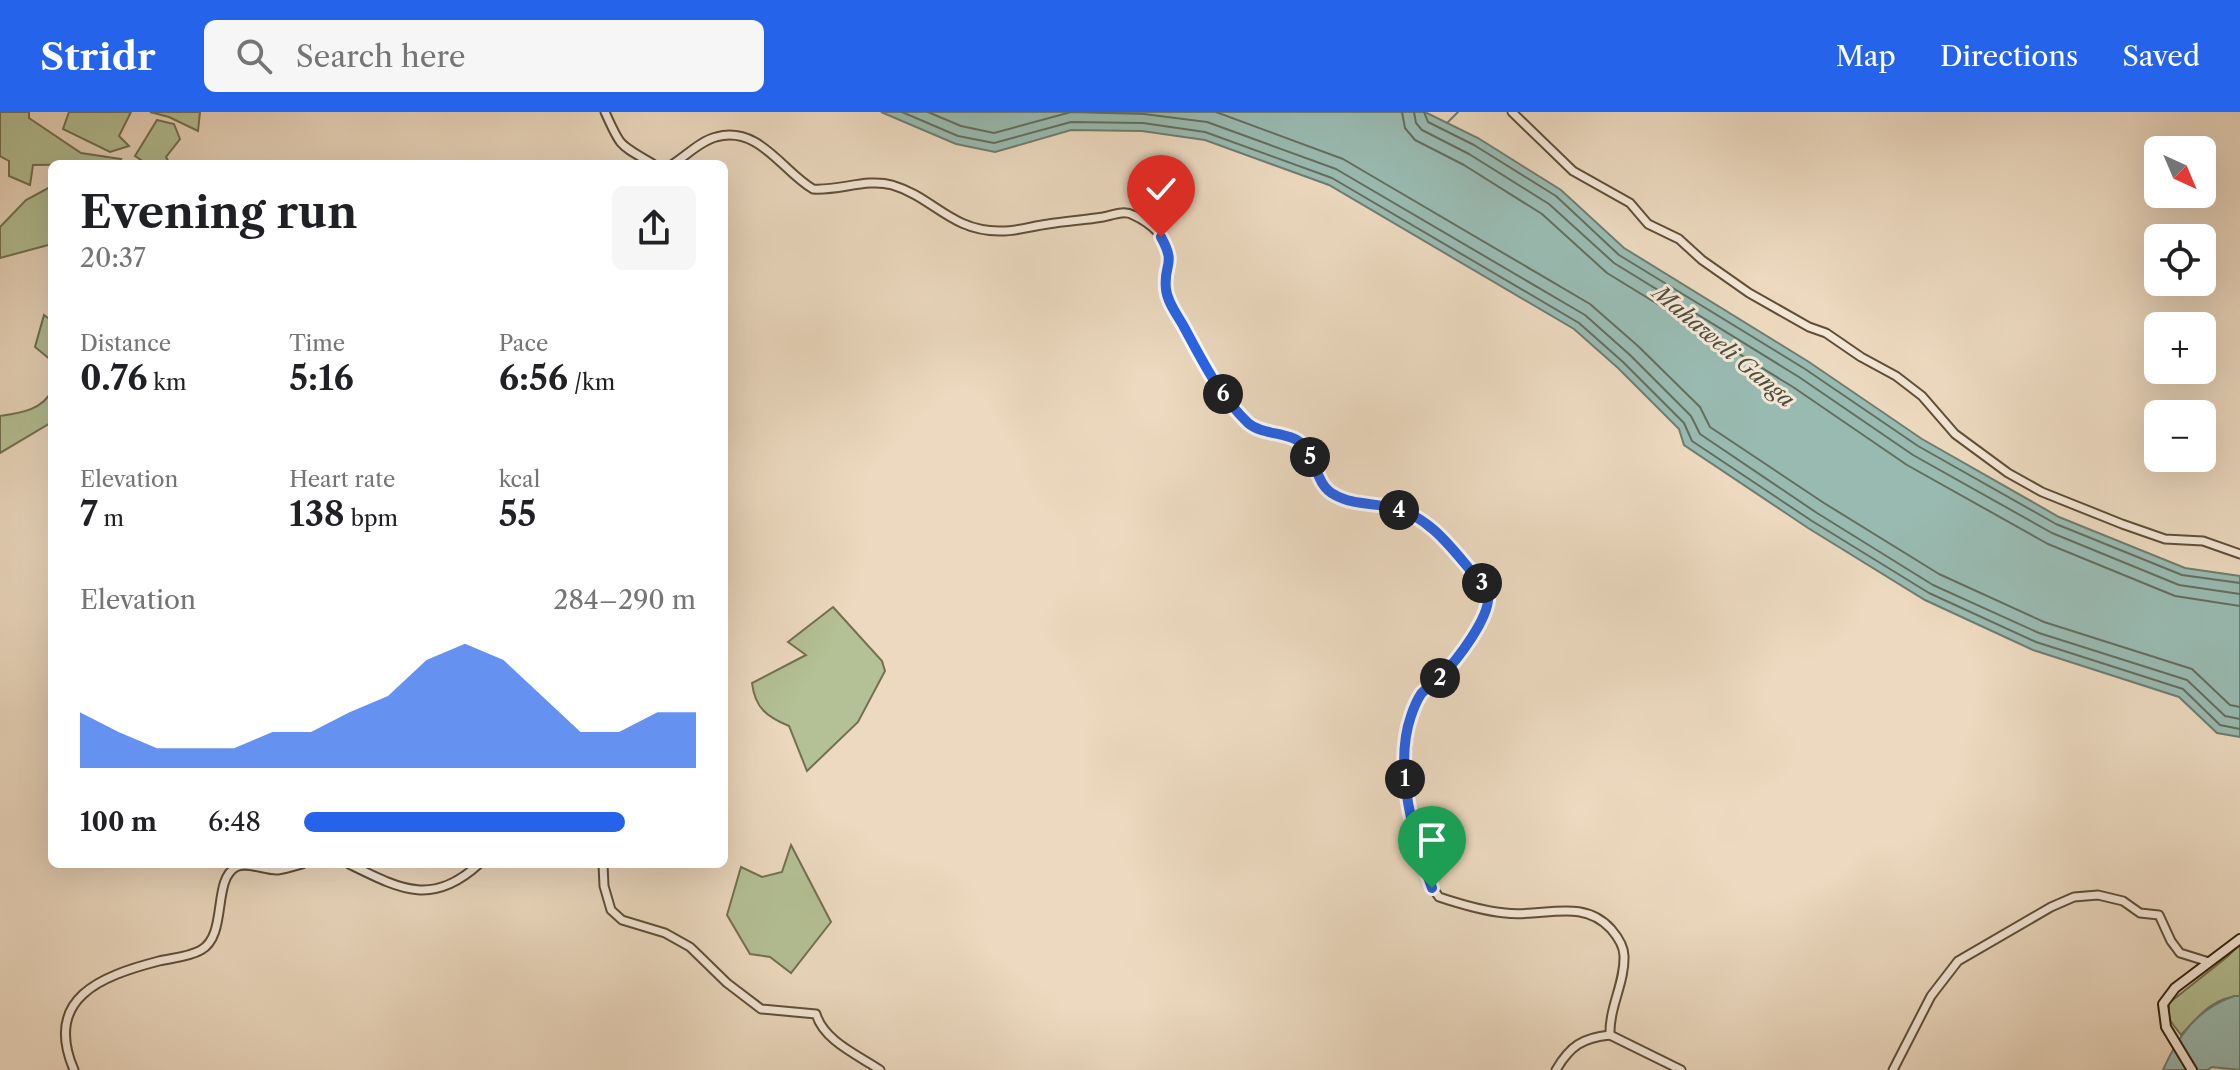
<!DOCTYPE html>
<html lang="en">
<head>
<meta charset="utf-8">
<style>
  :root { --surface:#fff; --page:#f6f6f6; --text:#202124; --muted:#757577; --accent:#2563eb }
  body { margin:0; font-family:"Libre Caslon Text",serif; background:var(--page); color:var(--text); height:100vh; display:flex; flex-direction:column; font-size:30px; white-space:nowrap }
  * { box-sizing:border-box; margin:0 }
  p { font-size:26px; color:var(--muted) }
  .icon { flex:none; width:44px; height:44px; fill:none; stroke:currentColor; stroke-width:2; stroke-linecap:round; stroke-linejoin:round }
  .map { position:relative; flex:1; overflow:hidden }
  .sheet { position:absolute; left:48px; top:48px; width:680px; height:708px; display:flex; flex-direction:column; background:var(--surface); border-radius:12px; box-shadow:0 8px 32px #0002 }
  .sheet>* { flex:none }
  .needle { width:52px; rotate:136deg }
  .controls { position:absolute; left:2144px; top:24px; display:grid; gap:16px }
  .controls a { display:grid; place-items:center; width:72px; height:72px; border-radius:12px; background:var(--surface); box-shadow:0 8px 32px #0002; font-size:40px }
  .pin { position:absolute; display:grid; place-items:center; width:68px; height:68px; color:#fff; margin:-82px -34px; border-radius:50% 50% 50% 0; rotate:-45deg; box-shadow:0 0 8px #0007 }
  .pin .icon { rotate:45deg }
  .km { position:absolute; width:40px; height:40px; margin:-20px; border-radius:50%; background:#222; color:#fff; font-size:22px; line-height:40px; text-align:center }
  .round { display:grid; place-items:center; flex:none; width:84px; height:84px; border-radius:12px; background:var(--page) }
  .headline { display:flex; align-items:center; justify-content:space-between; height:136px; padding:0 32px }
  h1 { font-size:44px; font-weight:700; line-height:60px }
  .stats { display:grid; grid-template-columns:repeat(3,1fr); gap:12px; height:136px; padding:8px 32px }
  .stats div { display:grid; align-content:center }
  .stats b { font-size:34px; font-weight:700 }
  .stats small { font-size:22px; font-weight:400 }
  .stats p { font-size:22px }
  .chart { height:224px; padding:16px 32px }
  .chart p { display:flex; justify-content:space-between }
  .chart svg { width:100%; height:144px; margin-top:8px; fill:var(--accent); opacity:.7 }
  ul { padding:0 32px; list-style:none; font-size:26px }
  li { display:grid; grid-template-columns:128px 96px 1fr; align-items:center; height:60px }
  li i { height:20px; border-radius:10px; background:var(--accent) }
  header { display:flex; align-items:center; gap:48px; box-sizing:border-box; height:112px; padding:0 40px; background:var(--accent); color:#fff }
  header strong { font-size:38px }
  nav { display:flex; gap:44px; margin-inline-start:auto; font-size:28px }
  .search { width:560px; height:72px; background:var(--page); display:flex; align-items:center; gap:20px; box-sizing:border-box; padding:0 28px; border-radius:12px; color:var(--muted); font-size:30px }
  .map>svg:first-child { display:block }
  .green { fill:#b4c095; stroke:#727050; stroke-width:2 }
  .water { fill:#99bab1; stroke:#6f7d6f; stroke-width:2 }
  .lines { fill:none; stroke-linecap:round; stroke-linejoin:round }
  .shore { stroke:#646e5e; stroke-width:2 }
  .stream { stroke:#6f7d6f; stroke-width:2 }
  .tertiary-casing { stroke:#5f4f38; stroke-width:11 }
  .secondary-casing { stroke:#30210b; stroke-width:12 }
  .tertiary { stroke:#f3e6d5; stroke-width:7 }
  .secondary { stroke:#f3e6d5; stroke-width:8 }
  .route-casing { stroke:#fff; stroke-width:16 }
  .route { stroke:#2563eb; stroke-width:10 }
  .labels { text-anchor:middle; stroke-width:6; stroke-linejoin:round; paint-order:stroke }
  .water-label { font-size:22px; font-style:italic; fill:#504f3d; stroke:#f3e6d5 }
</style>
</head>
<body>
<header>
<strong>Stridr</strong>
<div class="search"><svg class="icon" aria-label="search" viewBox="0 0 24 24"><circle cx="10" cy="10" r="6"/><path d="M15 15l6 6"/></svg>Search here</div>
<nav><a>Map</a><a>Directions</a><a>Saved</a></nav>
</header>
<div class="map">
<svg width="2240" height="958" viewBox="0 0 2240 958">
  <rect width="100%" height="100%" fill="#ecd9bf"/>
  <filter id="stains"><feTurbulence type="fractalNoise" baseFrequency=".0025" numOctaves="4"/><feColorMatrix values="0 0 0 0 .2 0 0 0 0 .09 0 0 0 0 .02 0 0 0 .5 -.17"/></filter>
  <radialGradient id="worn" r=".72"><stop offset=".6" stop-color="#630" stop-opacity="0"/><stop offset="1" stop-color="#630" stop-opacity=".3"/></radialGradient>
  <g class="green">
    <polygon points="0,0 29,0 29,6 81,41 121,47 118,52 33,53 30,73 9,64 9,49 0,44"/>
    <polygon points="69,0 131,0 119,24 129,34 110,40 63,17"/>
    <polygon points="150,0 200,0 198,19 169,5"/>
    <polygon points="157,8 174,12 180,27 166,45 170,52 147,52 135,44"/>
    <polygon points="52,74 52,132 0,146 0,115 26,88"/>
    <polygon points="44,203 52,209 52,249 35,235"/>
    <path d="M52,278v32l-52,31v-37c20,-3 43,-6 52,-26z"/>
    <path d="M833,495l49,54 3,10 -27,51 -51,49 -18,-45c-22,-9 -34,-18 -37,-43l54,-28 -18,-13z"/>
    <polygon points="791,733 831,810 791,861 770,845 750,842 727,803 741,755 762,765 782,760"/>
    <path d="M2240,832v52c-27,1 -42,21 -59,39l-12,-16v-16l58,-46z"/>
  </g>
  <g class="water">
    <polygon points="881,0 1425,0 1478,26 1561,78 1624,136 1809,250 1922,327 2059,405 2185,456 2240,464 2240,625 2217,621 2179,585 2033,538 1925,488 1808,416 1684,333 1679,317 1618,256 1574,217 1329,73 1205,28 1142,19 1071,18 995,40 956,32"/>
    <path d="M2234,884h6v74l-28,-3 -5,3h-44c15,-34 34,-61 71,-74z"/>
  </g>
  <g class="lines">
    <g class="shore">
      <polyline points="902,0 958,24 994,31 1071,10 1143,11 1205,20 1332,66 1579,211 1623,250 1684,311 1692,329 1812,409 1929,481 2036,530 2183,577 2220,613 2240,617"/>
      <polyline points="928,0 961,14 994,21 1071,0 1144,2 1207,10 1336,57 1585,203 1630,243 1691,304 1700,322 1817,401 1933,473 2039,521 2187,568 2225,604 2240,607"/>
      <polyline points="1216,0 1343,47 1590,192 1638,234 1700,295 1710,315 1824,391 1939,462 2044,510 2192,557 2230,593 2240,595"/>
      <polyline points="1402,0 1405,16 1415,28 1464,53 1542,102 1607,161 1793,275 1907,353 2048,432 2175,484 2240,494"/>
      <polyline points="1414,0 1416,11 1422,18 1469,42 1549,92 1614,151 1799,265 1913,343 2052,421 2179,473 2240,482"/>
      <polyline points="1424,0 1428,10 1474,33 1556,84 1619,143 1805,257 1918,334 2056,412 2182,463 2240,471"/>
    </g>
    <polyline class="stream" points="1447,11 1458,0"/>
    <defs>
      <g id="tertiary">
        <path d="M605,0c16,36 14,32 48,52"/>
        <polyline points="1512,0 1573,59 1630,91 1648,112 1679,127 1702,148 1749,181 1809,215 1826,221 1861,245 1896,264 1922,284 1955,322 2008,361 2042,380 2122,412 2165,427 2203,429 2240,442"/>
        <path d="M673,52c13,-8 27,-23 43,-27 43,-12 66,34 97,52 26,2 54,-11 79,-4 41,12 59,46 107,46 16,1 33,-5 49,-7 18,-3 37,-4 55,-7 10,-2 21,-7 30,-2 16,7 39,25 37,45 -1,10 -5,21 -4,30 5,26 63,121 85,136 15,10 40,6 52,18 14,15 12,41 32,52 16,7 38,8 55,11 36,7 59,37 81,64 6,8 17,14 17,24 2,24 -32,68 -49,84 -6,5 -14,10 -18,17 -28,43 -14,162 18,201 21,7 44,14 66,16 37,5 77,-16 106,16 6,7 13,17 13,27 1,27 -15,51 -14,79"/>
        <path d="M349,752c51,25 83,43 130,0"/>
        <path d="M603,752l1,22 7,24 11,10 43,13 25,14 37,36 34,26 55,5c8,27 42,41 64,56"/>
        <polyline points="1610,923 1681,958"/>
        <path d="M74,958c-31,-72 27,-94 85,-109 13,-3 30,-4 42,-11 27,-15 11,-70 35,-83 11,-6 30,4 42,3 8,-1 17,-4 24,-6"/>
        <path d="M1556,958c14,-24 26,-32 54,-35"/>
        <polyline points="1893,958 1931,884 1958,849 2051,795 2074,785 2098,783 2123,789 2140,801 2159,803 2171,829 2180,841 2209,850"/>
      </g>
      <polyline id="secondary" points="2192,958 2166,915 2163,892 2175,876 2240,827"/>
    </defs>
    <use href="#tertiary" class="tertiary-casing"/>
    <use href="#secondary" class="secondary-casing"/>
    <use href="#tertiary" class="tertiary"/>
    <use href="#secondary" class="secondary"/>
  </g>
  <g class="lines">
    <defs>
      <path id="route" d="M1161,125c16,29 2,26 5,52 1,13 12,27 18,38 19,35 35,68 64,96 15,13 42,8 55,22 14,14 12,40 32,50 17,10 40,8 59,13 35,9 56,38 78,64 4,6 13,12 15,18 9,22 -33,74 -48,88 -5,6 -13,10 -18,16 -4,6 -8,16 -10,22 -18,51 3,123 21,172"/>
    </defs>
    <use href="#route" class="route-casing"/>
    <use href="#route" class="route"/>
  </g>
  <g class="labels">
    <g class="water-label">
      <text transform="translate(1724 234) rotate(40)" y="8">Mahaweli Ganga</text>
    </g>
  </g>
  <rect width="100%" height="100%" filter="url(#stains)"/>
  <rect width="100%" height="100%" fill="url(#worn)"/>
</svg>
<div class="controls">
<a><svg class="needle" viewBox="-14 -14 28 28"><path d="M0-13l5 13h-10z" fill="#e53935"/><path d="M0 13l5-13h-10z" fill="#757577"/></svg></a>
<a><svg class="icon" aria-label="locate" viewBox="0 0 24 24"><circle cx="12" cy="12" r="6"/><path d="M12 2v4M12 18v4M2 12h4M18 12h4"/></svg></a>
<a>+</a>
<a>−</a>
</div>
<div class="pin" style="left:1432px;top:776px;background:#1e9e55"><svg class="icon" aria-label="arrive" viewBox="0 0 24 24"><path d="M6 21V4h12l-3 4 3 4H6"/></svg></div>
<div class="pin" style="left:1161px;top:125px;background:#d93025"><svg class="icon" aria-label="check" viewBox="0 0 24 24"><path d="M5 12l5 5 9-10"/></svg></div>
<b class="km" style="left:1405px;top:667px">1</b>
<b class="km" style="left:1440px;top:566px">2</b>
<b class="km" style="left:1482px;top:471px">3</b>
<b class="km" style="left:1399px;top:398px">4</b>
<b class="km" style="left:1310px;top:345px">5</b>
<b class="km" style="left:1223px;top:282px">6</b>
<section class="sheet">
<div class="headline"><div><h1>Evening run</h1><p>20:37</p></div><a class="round"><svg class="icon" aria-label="share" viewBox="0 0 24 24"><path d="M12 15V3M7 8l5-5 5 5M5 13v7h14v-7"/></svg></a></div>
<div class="stats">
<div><p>Distance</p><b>0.76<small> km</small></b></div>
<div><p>Time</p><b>5:16</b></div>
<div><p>Pace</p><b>6:56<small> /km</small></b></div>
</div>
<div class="stats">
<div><p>Elevation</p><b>7<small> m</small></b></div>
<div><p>Heart rate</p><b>138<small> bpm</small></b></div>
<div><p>kcal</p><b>55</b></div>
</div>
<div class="chart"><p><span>Elevation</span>284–290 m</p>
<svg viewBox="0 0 160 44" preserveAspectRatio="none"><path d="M0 44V27L10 33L20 38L30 38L40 38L50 33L60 33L70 27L80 22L90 11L100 6L110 11L120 22L130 33L140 33L150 27L160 27V44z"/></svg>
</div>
<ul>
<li><b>100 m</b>6:48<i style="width:82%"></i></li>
</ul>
</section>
</div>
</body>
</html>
